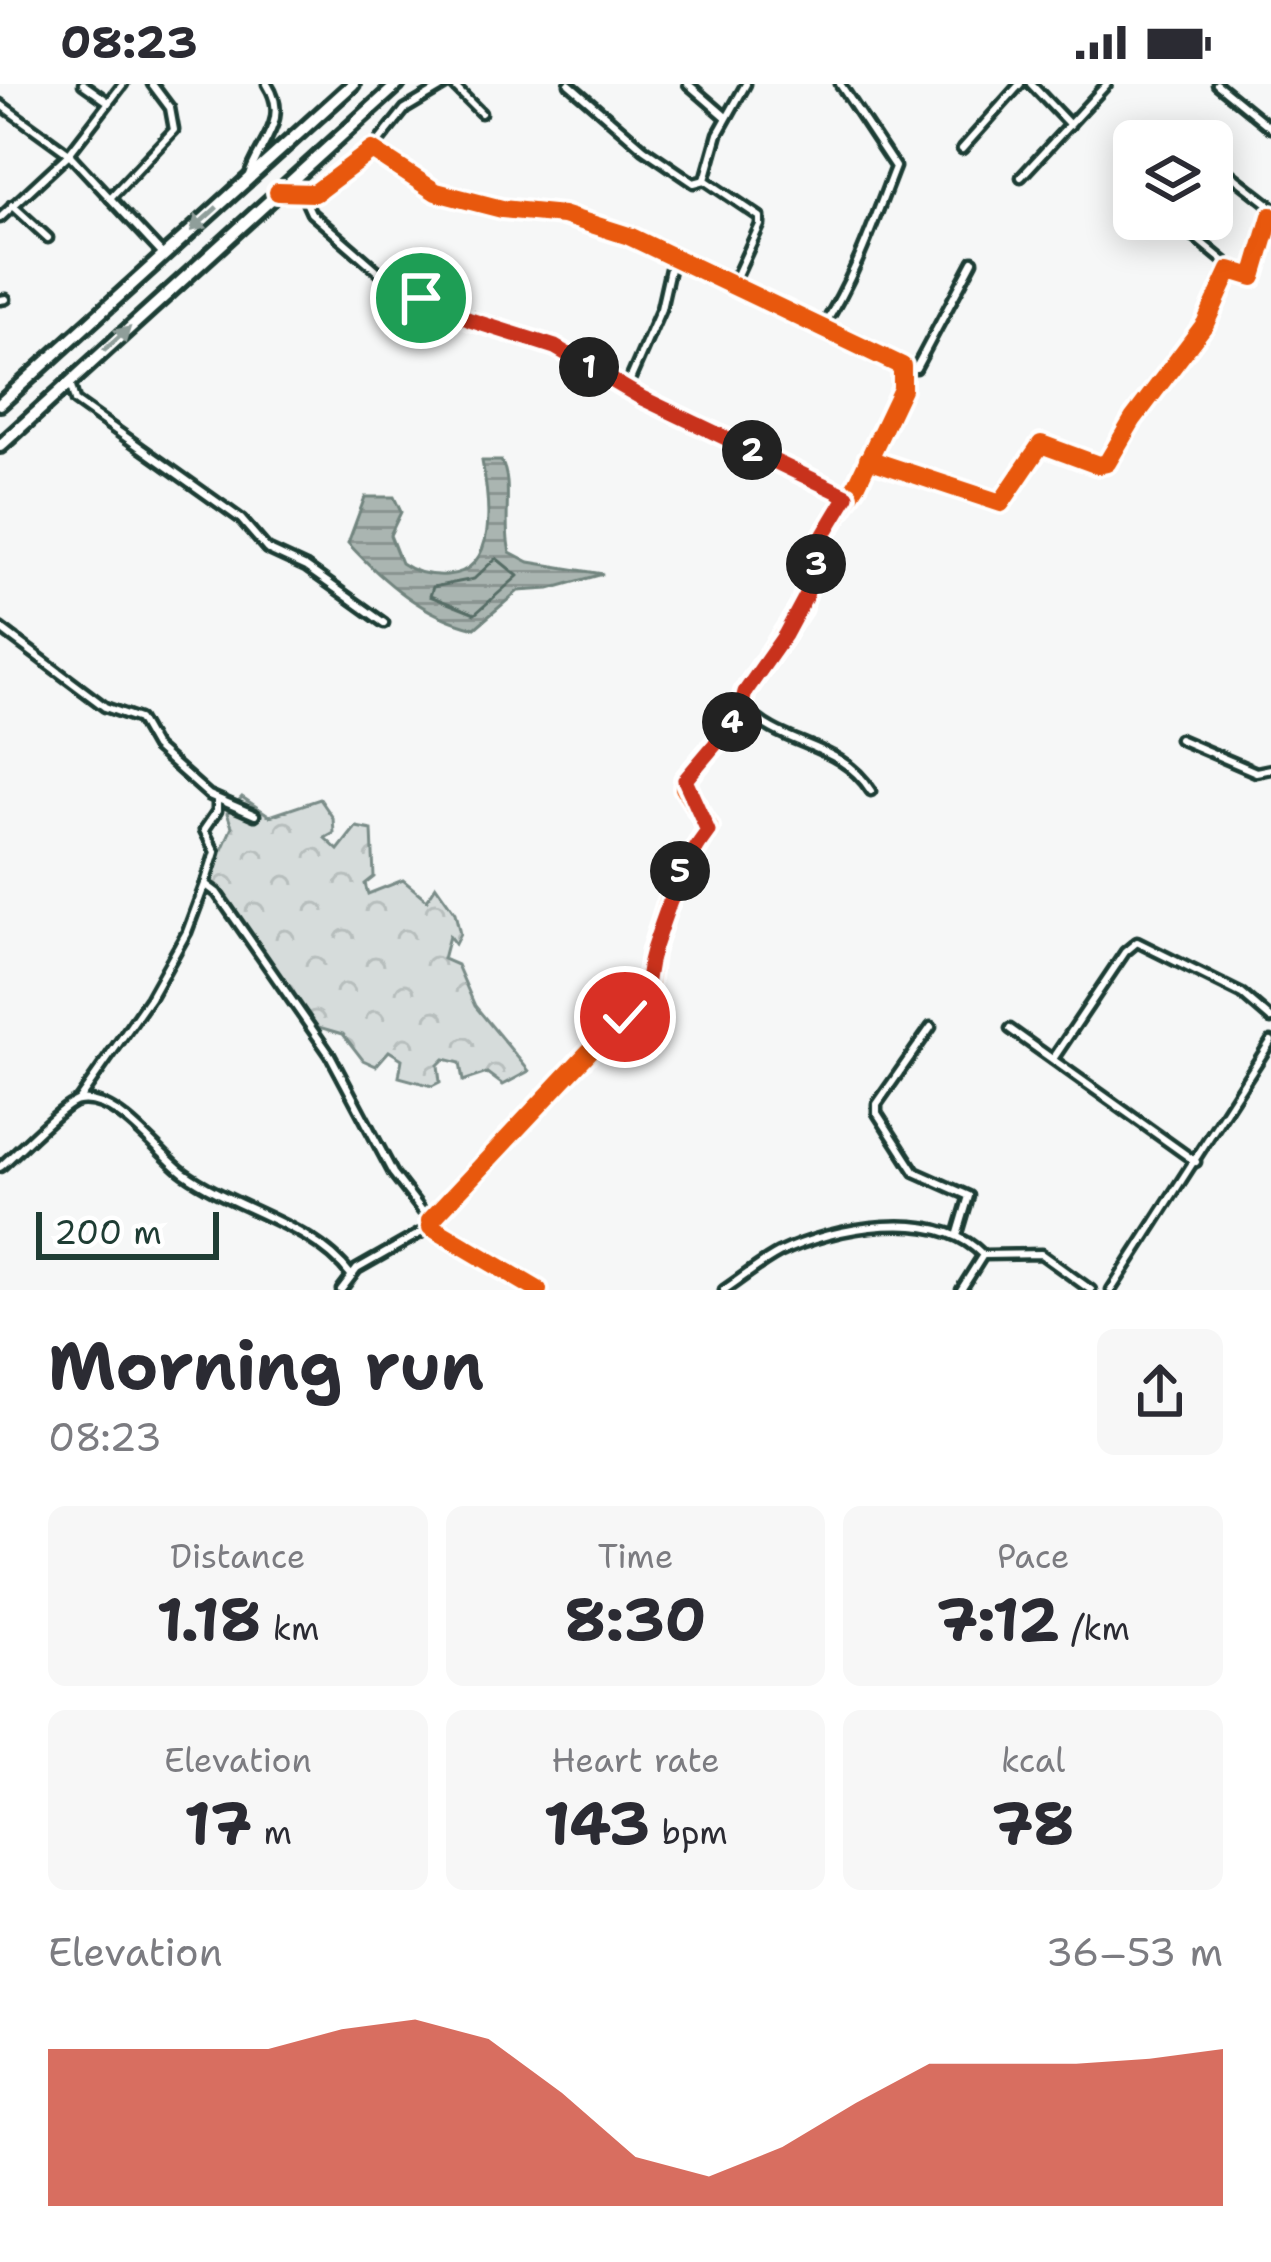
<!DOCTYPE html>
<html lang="en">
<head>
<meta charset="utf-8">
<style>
  :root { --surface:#fff; --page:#f7f7f7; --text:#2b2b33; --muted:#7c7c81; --accent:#c8321e }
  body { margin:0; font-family:"Shantell Sans",sans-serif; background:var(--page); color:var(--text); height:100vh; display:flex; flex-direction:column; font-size:45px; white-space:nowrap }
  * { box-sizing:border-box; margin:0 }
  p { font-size:39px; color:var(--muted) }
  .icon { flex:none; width:66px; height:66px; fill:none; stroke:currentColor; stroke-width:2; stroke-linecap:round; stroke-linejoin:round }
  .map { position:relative; height:1206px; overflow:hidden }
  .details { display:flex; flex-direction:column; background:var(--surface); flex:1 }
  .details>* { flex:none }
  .tools { position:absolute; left:1113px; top:36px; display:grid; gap:24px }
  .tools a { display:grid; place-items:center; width:120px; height:120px; border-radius:18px; background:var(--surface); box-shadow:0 6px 30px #0003; font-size:60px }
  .scale { position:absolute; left:36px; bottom:30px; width:183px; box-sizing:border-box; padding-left:12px; border:6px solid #1f3d34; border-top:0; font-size:33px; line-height:42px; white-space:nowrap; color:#1f3d34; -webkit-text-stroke:9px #fff; paint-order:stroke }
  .pin { position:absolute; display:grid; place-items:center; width:102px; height:102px; color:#fff; margin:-51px; border:6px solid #fff; border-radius:50%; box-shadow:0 3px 12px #0007 }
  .km { position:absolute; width:60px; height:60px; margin:-30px; border-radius:50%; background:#222; color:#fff; font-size:33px; line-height:60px; text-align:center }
  .round { display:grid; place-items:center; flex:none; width:126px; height:126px; border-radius:18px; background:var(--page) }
  .overview { display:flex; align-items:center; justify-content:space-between; height:204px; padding:0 48px }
  h1 { font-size:66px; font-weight:700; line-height:90px }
  .figures { display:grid; grid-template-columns:repeat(3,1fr); gap:18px; height:204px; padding:12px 48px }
  .figures div { display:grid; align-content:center; border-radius:18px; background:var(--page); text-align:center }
  .figures b { font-size:60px; font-weight:700 }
  .figures small { font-size:33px; font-weight:400 }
  .figures p { font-size:33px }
  .chart { height:336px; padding:24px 48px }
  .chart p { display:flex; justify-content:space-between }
  .chart svg { width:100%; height:216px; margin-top:12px; fill:var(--accent); opacity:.7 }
  .status { display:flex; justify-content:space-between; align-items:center; height:84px; padding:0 60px; background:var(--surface); direction:ltr }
  .status svg { height:33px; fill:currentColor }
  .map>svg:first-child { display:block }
  .forest { fill:url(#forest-crowns); stroke:#7a8c88; stroke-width:3 }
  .water { fill:url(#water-rules); stroke:#72857f; stroke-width:3 }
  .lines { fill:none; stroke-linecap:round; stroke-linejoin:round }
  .shore { stroke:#576d66; stroke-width:3 }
  .minor-casing { stroke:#1f3d34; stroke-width:15 }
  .highway-casing { stroke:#1f3d34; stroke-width:20 }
  .minor { stroke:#fff; stroke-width:6 }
  .highway { stroke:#fff; stroke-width:10 }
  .cycleway-casing { stroke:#fff; stroke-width:26 }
  .cycleway { stroke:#e8590c; stroke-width:18 }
  .oneway { fill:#8f9e9a }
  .route-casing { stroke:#fff; stroke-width:24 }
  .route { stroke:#c8321e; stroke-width:15 }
</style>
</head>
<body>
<div class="status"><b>08:23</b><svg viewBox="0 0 49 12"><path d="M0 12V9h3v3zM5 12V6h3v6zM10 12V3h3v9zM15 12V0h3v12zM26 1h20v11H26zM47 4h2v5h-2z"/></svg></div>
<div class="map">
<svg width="1271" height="1206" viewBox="0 0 1271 1206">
  <defs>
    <pattern id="forest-crowns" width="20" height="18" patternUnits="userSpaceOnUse" patternTransform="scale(3)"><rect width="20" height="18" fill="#d6dcdb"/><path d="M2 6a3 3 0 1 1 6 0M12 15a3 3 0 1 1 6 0" fill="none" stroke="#b7bebd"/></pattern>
    <pattern id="water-rules" width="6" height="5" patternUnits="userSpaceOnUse" patternTransform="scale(3)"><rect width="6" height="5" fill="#aab5b1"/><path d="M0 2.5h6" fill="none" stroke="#8a9491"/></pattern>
  </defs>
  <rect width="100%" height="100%" fill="#f6f7f7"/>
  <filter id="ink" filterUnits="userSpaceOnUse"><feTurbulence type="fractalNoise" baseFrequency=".00833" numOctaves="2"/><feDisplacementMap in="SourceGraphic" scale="24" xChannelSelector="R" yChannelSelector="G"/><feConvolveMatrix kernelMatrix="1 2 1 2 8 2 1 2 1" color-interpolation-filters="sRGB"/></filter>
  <g filter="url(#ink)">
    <polygon class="forest" points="242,713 270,732 320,715 333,734 334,749 325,754 338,766 356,743 372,746 374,793 365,800 368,810 403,796 427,816 436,802 455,829 460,850 455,860 449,852 443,875 457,881 475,922 529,987 503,1001 487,989 463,997 460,979 444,975 438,981 440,998 432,1002 399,993 402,975 389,967 376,982 363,976 343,950 308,940 231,819 207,800 232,743 227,729"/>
    <path class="water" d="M482,377h19c13,20 1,63 9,91l19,10 74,12 -54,15 -31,2 -43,37c-52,-12 -92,-47 -127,-85l17,-46h29l7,15 -11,23 11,28c14,10 29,13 46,12 53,-4 42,-77 35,-114z"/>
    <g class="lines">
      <polygon class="shore" points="496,474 518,492 475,530 430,512 433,503 474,495"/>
      <defs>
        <g id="minor">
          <polyline points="83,0 107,17"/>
          <polyline points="452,0 481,29"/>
          <polyline points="569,0 644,65 694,99 705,96"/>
          <polyline points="688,0 726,33"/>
          <polyline points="1031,0 1070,41"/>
          <polyline points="1217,0 1271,44"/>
          <polyline points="0,20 69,70 164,172"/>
          <polyline points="1151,57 1170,44 1189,57"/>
          <polyline points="962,65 1020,0"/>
          <polyline points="372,66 405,25 447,0"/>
          <polyline points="1212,76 1271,122"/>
          <polyline points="1021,93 1107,0"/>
          <path d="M248,94c11,-36 43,-57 19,-94"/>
          <polyline points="295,94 311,129 402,208 555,263 626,305"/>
          <polyline points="282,109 315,109 372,66 436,108 502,125 563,131 629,152 902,282 902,305 857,400 820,457 801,524 745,608 739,632 685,696 684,704 709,743 671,808 652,869 648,905 430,1137 431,1143 538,1206"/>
          <polyline points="110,114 174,46 170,24 152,0"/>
          <polyline points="12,121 48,154"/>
          <polyline points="0,134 69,70 123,0"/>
          <polyline points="1173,135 1232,184"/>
          <polyline points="672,176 661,225 626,305 847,411"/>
          <polyline points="721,197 737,191 760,141 760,133 705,96 718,50 746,0"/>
          <polyline points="0,216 6,215"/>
          <path d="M823,243c32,-50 51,-106 72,-160l-55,-83"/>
          <polyline points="902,282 916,284 973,177"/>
          <polyline points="70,298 75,317 241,435 267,465 306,483 384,539"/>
          <polyline points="868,375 1001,419 1041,360 1098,381 1107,379 1133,335 1205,240 1230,186 1253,193 1271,132"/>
          <polyline points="0,544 105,623 139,635 155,663 209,711 255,731"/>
          <path d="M745,623c35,41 94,33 126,84"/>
          <polyline points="1179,655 1256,688 1271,685"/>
          <polyline points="217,716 217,727 204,746 215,768 205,800 217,809 330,971 393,1089 430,1137"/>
          <polyline points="931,943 877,1020 877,1029 915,1088 969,1112 958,1149"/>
          <polyline points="1010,945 1196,1078"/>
          <polyline points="1053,975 1125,868 1137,858 1242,910 1271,935"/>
          <polyline points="78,1017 150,914 187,848 205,800"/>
          <path d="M0,1083c15,-12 63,-63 78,-66 39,-7 79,52 106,72 50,36 130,52 167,102"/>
          <polyline points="341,1206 357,1185 431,1143"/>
          <path d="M724,1206c18,-12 36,-27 55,-37 54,-26 158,-47 204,2l58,-1 50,36"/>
          <polyline points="961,1206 983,1171"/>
          <polyline points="1111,1206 1271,957"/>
        </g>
        <g id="highway">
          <polyline points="0,320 353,0"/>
          <polyline points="0,362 398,0"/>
        </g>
      </defs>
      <use href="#minor" class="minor-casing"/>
      <use href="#highway" class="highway-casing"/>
      <use href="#minor" class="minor"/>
      <use href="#highway" class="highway"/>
      <defs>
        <g id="cycleway">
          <polyline points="278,108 315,109 372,66 436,108 502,125 563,131 629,152 902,282 902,305 857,400 820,457 801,524 745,608 739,632 685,696 684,704 709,743 671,808 652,869 648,905 430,1137 431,1143 538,1206"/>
          <polyline points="868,375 1001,419 1041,360 1098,381 1107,379 1133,335 1205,240 1230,186 1253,193 1271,132"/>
        </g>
      </defs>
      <use href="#cycleway" class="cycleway-casing"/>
      <use href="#cycleway" class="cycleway"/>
    </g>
    <defs><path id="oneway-solid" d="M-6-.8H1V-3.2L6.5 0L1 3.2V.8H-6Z" transform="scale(3)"/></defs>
    <g class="oneway">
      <use href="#oneway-solid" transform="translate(204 135) rotate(138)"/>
      <use href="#oneway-solid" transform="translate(117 255) rotate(-42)"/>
    </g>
  </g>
  <g class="lines" filter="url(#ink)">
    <defs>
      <path id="route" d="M421,214l49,22 85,27 87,51 205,98 -27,45 -14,55 -21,39 -40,57 -6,24 -54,64 23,51c-29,38 -40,75 -55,119 -11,36 2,34 -28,67"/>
    </defs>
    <use href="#route" class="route-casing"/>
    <use href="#route" class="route"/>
  </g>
</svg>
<div class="tools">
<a><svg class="icon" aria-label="layers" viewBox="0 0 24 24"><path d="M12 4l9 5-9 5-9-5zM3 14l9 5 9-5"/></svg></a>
</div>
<div class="scale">200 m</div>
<div class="pin" style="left:421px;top:214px;background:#1e9e55"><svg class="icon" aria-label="arrive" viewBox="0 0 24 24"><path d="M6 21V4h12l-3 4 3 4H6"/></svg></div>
<div class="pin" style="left:625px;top:933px;background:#d93025"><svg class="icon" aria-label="check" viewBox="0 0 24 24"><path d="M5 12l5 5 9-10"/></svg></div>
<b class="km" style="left:589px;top:283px">1</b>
<b class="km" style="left:752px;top:366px">2</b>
<b class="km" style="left:816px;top:480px">3</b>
<b class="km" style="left:732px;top:638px">4</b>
<b class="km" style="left:680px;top:787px">5</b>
</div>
<section class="details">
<div class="overview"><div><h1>Morning run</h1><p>08:23</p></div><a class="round"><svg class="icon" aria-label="share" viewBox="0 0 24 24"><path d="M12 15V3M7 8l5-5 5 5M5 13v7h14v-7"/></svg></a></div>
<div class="figures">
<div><p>Distance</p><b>1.18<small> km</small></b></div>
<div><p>Time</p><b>8:30</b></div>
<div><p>Pace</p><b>7:12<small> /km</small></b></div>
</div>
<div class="figures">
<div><p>Elevation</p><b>17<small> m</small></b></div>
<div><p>Heart rate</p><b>143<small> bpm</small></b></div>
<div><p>kcal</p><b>78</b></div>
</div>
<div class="chart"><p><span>Elevation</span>36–53 m</p>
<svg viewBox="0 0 160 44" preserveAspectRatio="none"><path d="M0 44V12L10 12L20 12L30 12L40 8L50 6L60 10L70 21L80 34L90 38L100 32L110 23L120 15L130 15L140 15L150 14L160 12V44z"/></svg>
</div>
</section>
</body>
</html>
